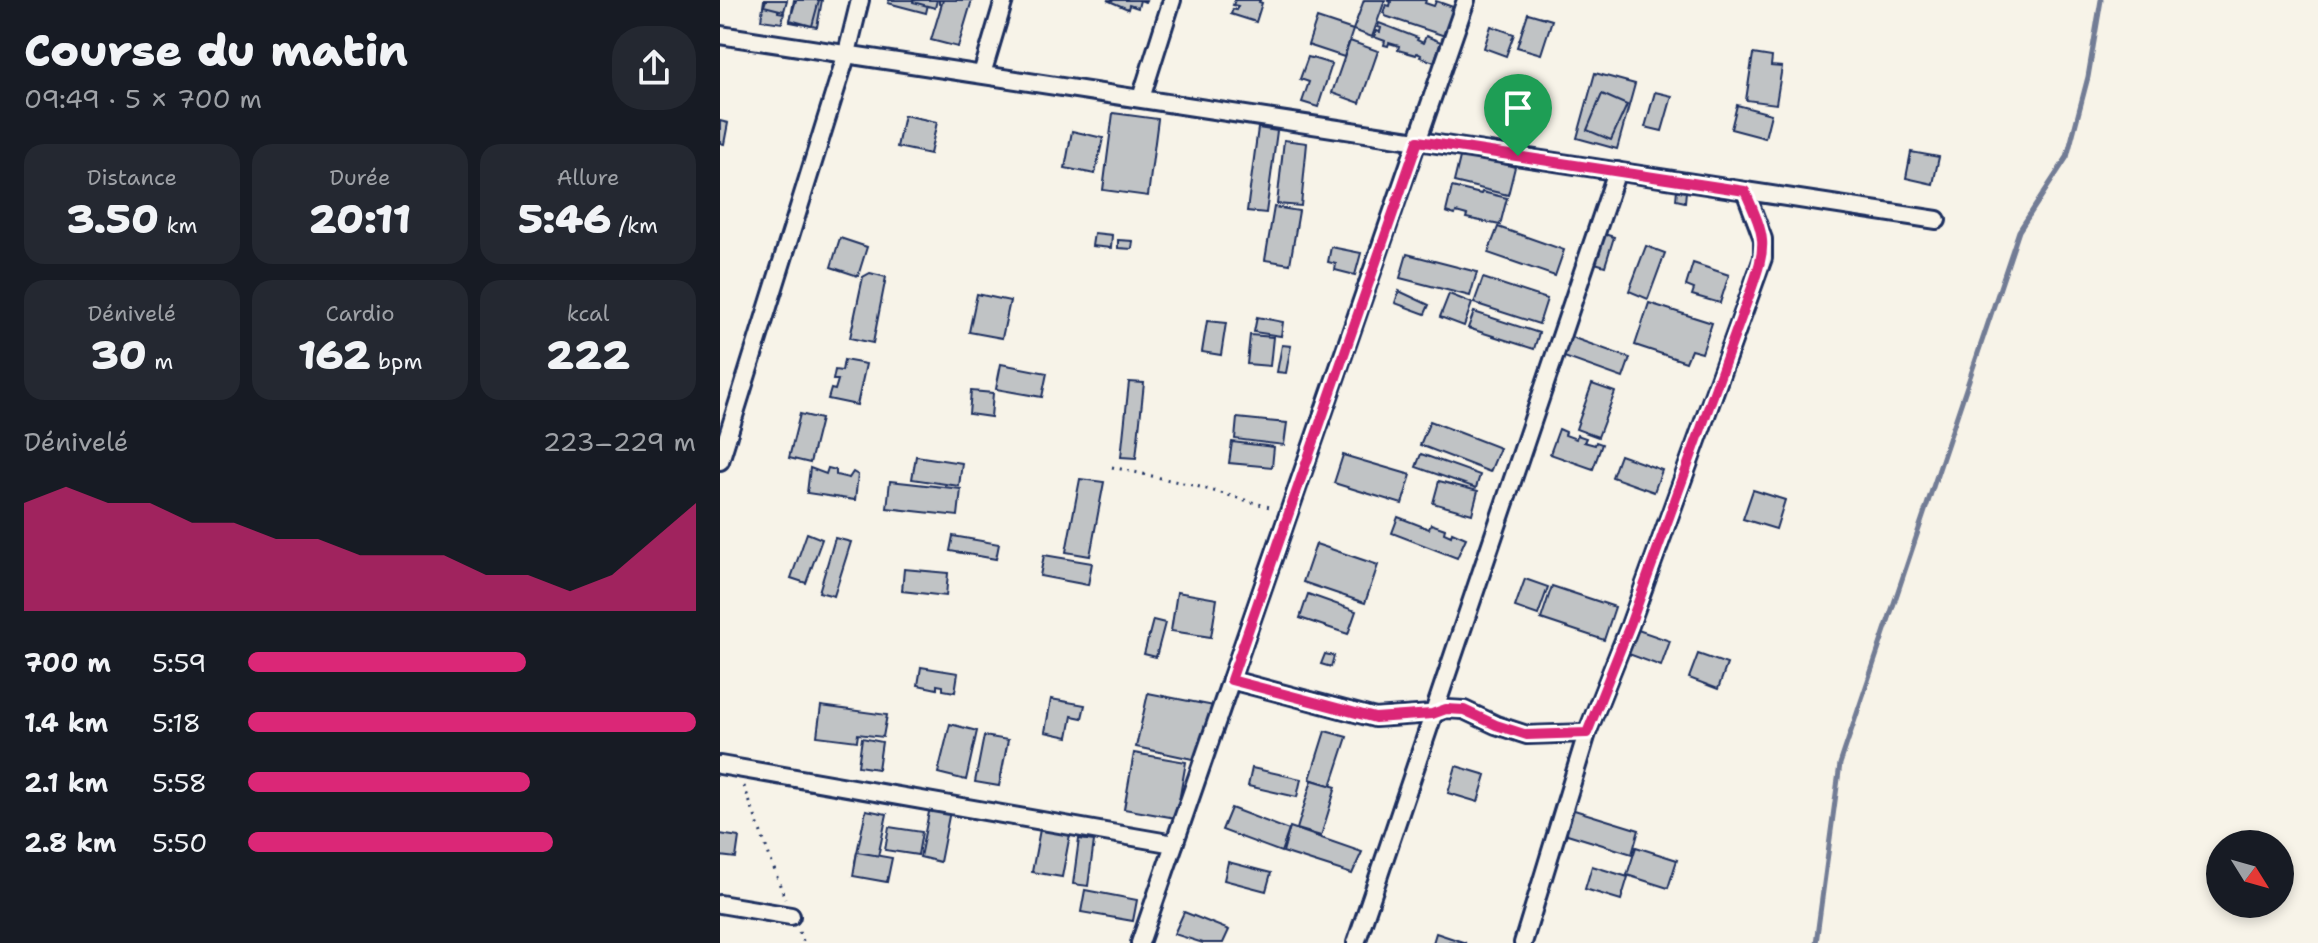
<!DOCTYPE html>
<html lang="fr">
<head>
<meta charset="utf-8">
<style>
  :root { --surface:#171b24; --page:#242831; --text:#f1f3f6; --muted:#9ea1a6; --accent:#db2777 }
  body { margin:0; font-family:"Shantell Sans",sans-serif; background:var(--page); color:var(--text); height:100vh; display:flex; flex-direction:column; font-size:30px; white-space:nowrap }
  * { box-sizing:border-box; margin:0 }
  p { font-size:26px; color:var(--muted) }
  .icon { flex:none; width:44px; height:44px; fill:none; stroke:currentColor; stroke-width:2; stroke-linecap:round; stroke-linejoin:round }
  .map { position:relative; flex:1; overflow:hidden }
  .panel { display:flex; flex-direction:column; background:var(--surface); width:720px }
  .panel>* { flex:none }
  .needle { width:52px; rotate:127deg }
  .fabs { position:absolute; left:1486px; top:830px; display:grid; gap:16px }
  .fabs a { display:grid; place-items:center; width:88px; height:88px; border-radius:50%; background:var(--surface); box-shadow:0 4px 12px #0003; font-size:40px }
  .pin { position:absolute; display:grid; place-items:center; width:68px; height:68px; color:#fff; margin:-82px -34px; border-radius:50% 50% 50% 0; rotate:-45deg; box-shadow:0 0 8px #0007 }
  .pin .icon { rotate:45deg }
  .round { display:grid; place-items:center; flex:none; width:84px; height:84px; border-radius:32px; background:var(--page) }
  .overview { display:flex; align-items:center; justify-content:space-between; height:136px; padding:0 24px }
  h1 { font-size:44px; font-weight:800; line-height:60px }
  .figures { display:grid; grid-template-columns:repeat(3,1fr); gap:12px; height:136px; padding:8px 24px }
  .figures div { display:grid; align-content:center; border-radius:20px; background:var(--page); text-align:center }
  .figures b { font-size:40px; font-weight:800 }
  .figures small { font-size:22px; font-weight:400 }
  .figures p { font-size:22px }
  .chart { height:224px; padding:16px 24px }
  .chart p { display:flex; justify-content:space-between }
  .chart svg { width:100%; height:144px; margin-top:8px; fill:var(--accent); opacity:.7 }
  ul { padding:0 24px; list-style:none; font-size:26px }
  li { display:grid; grid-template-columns:128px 96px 1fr; align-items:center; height:60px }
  li i { height:20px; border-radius:10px; background:var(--accent) }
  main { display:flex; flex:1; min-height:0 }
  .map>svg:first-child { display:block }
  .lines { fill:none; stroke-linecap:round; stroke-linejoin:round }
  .stream { stroke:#727c95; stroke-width:5 }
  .building { fill:#c0c3c5; stroke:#1b2f5e; stroke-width:2 }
  .street-casing { stroke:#1b2f5e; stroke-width:22 }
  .path { stroke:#1b2f5e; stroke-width:3; stroke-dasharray:2 6; stroke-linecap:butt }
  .street { stroke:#f7f3e8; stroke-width:16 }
  .route-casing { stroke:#fff; stroke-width:16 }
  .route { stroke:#db2777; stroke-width:10 }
</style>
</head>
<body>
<main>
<section class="panel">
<div class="overview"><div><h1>Course du matin</h1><p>09:49 · 5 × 700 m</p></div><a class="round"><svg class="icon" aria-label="share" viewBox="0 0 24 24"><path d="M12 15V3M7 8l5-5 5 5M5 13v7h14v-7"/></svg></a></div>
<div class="figures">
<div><p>Distance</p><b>3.50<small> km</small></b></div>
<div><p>Durée</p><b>20:11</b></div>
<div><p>Allure</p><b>5:46<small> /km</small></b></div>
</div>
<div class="figures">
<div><p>Dénivelé</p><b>30<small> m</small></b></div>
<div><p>Cardio</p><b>162<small> bpm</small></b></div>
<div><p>kcal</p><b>222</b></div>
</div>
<div class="chart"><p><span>Dénivelé</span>223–229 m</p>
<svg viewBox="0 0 160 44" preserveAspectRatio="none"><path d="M0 44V11L10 6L20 11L30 11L40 17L50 17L60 22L70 22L80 27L90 27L100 27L110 33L120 33L130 38L140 33L150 22L160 11V44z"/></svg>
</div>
<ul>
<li><b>700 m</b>5:59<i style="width:62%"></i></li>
<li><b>1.4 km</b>5:18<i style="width:100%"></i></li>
<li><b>2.1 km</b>5:58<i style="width:63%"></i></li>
<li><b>2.8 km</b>5:50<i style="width:68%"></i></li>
</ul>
</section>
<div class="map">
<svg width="1598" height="943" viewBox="0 0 1598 943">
  <rect width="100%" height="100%" fill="#f7f3e8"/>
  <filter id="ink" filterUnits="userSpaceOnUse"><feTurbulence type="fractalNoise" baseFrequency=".0125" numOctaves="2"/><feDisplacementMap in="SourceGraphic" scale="16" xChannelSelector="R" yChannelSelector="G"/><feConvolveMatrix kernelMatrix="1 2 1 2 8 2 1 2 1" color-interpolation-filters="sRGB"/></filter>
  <g filter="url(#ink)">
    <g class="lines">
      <polyline class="stream" points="1096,943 1120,764 1299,231 1347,157 1368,77 1381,0"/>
    </g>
    <g class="building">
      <polygon points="44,0 59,0 58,12 64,13 62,23 41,20"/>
      <polygon points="46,0 67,0 64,11 44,6"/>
      <polygon points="74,0 102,0 97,27 70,22"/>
      <polygon points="76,0 99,0 92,26 70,20"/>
      <polygon points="169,0 209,0 206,13 168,3"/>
      <polygon points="193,0 217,0 215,8 193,2"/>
      <polygon points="219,0 241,0 240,8 219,4"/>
      <polygon points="223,0 252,0 238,47 211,40"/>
      <polygon points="387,0 426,0 425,2 420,0 418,8 409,5 408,9"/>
      <polygon points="515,0 540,0 539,2 542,3 536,22 511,14 513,9 516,10 518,6 513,5"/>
      <polygon points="644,0 665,0 652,37 633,30"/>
      <polygon points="667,0 706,0 705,3 714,6 716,1 733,7 731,10 734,11 725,36 665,16 665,14 663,13 666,5 670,6 671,2"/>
      <polygon points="808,13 832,20 821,54 797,47"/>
      <polygon points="597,18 633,30 624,57 588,45"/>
      <polygon points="659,23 698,38 697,40 703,43 706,36 721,42 714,62 700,57 701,55 697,53 696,55 678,50 679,46 669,43 668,46 664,45 665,41 654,37 656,31 660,32 661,28 658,27"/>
      <polygon points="771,26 794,34 786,56 764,48"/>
      <polygon points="630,41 658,51 640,103 612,93"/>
      <polygon points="1033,54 1052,57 1051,66 1062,67 1056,104 1026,100"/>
      <polygon points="588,57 612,64 598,107 582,102 589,82 580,79"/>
      <polygon points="875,73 915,84 897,149 857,138"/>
      <polygon points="935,92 952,96 942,131 925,127"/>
      <polygon points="882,94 907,105 891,140 867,130"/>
      <polygon points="1017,105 1051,114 1045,138 1011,129"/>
      <polygon points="393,113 438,119 428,196 383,190"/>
      <polygon points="184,115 217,122 210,154 177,147"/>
      <polygon points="0,121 8,123 4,144 0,143"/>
      <polygon points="538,128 557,131 546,213 527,211"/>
      <polygon points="352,131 383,138 375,174 345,168"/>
      <polygon points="564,140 587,143 581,206 557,204"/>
      <polygon points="1191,152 1219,157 1213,184 1186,178"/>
      <polygon points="741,153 795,167 788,195 734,182"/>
      <polygon points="732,187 761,194 762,192 787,198 780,225 746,218 747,215 736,212 735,215 726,212"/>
      <polygon points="957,189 966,191 965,202 956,200"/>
      <polygon points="554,207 579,211 570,264 545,260"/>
      <polygon points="778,227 844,250 835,276 768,253"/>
      <polygon points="374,233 392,235 391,248 372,246"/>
      <polygon points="884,234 894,237 885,266 875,263"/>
      <polygon points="120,238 147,247 138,276 111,267"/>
      <polygon points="398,240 413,241 412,249 398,248"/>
      <polygon points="926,246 945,253 928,299 909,291"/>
      <polygon points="611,247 641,253 635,275 615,270 616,264 608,262"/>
      <polygon points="687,254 757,272 750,296 680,278"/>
      <polygon points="973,263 1009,275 1000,303 972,295 974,289 966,286"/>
      <polygon points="150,273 166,277 153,343 130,338 143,277"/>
      <polygon points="763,278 827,299 819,324 754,303"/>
      <polygon points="679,291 709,305 705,314 675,303"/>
      <polygon points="257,294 290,301 282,338 249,332"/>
      <polygon points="729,294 752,303 744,326 720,317"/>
      <polygon points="929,303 992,323 982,353 971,350 966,362 915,345"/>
      <polygon points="754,312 819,333 814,349 748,328"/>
      <polygon points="537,317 563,322 561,336 534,332"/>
      <polygon points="487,321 506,323 501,355 482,352"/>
      <polygon points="530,335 553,337 550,366 527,364"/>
      <polygon points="851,337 910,358 903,378 844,357"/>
      <polygon points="562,345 571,346 566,373 557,372"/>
      <polygon points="124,360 146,364 137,405 108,399 111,389 115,390 118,380 113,380 115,370 122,371"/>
      <polygon points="281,364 327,373 322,397 276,389"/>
      <polygon points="409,382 424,383 416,458 401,457"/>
      <polygon points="872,384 895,392 878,437 856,429"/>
      <polygon points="251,391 273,393 271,417 249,414"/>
      <polygon points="80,414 101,419 90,463 69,458"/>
      <polygon points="517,418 567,423 564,445 515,439"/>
      <polygon points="710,421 780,448 770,472 700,445"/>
      <polygon points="839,429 846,432 845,435 856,439 857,435 866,438 864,442 875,445 876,442 882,444 873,469 830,454"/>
      <polygon points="512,442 554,447 552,467 509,463"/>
      <polygon points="701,454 760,475 756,488 696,467"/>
      <polygon points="623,455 691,475 682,504 614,483"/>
      <polygon points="900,455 942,470 934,492 892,477"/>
      <polygon points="196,456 242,463 239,486 192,479"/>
      <polygon points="90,468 106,474 108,468 116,470 116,475 129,478 133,472 138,475 135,500 87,493"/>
      <polygon points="360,479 384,482 370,556 346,552"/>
      <polygon points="170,481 241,489 238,516 167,508"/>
      <polygon points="719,481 758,491 752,514 713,503"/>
      <polygon points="1033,490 1065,500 1056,529 1023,519"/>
      <polygon points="678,517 709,529 711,524 725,529 724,533 731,536 732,532 746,538 737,558 672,533"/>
      <polygon points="87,533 102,539 86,583 71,578"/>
      <polygon points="233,536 279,544 276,559 230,551"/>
      <polygon points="115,538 131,542 114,596 99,592"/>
      <polygon points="596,544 658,565 645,603 583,582"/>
      <polygon points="324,555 372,563 368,585 320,576"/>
      <polygon points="184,569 228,573 226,596 182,591"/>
      <polygon points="805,579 828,587 818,615 795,607"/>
      <polygon points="832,586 895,607 884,640 821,619"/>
      <polygon points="457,592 497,599 491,637 451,631"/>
      <polygon points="588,594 636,611 628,634 580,618"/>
      <polygon points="433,620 445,623 436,657 424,654"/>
      <polygon points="915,629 950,641 941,666 906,653"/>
      <polygon points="605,654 614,656 611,667 601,664"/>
      <polygon points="978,654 1007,664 998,689 969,678"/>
      <polygon points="201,667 238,673 235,692 223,690 223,686 217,685 217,689 198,685"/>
      <polygon points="428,693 494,706 482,761 416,747"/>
      <polygon points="331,699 365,705 362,718 352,716 348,737 325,732"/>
      <polygon points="101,706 167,715 163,737 138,734 137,741 97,736"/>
      <polygon points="230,724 257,731 246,780 218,773"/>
      <polygon points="605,731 627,737 611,786 590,779"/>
      <polygon points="264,736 288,740 279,786 255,782"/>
      <polygon points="142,738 162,742 158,769 138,766"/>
      <polygon points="414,753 466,762 456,818 404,809"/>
      <polygon points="736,766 766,775 758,802 728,793"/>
      <polygon points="532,768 581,779 577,797 528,786"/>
      <polygon points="592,780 616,787 601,836 577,829"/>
      <polygon points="210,807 230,811 220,862 200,857"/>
      <polygon points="511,808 569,830 561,852 502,830"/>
      <polygon points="851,809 919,830 912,854 844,833"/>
      <polygon points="146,810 167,814 156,866 135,862"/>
      <polygon points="321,824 351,829 342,877 312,872"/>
      <polygon points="169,827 202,832 198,855 165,850"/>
      <polygon points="570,827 642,852 632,874 563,852"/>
      <polygon points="0,834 19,837 16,858 0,856"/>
      <polygon points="359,839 374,841 368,886 353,884"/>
      <polygon points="916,847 957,860 948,888 907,875"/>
      <polygon points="137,852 172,858 167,882 133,876"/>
      <polygon points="508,862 551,873 546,891 504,880"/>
      <polygon points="872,866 908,877 901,900 865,889"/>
      <polygon points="365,890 417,900 413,921 361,912"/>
      <polygon points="464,912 509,930 503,943 483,943 454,934"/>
      <polygon points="716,933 746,943 713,943"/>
    </g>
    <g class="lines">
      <defs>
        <g id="street">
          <polyline points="0,35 1217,220"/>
          <polyline points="262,74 284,0"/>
          <polyline points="421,98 452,0"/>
          <polyline points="0,461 127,53 140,0"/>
          <polyline points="511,680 655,718 712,714 726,709 744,710 776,725 807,735 867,733"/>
          <polyline points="0,765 454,844"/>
          <polyline points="0,904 71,916"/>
          <polyline points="420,943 746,0"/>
          <polyline points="636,943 897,171"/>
          <polyline points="803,943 867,733 910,625 1043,258 1043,239 1025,191"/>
        </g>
      </defs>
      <use href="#street" class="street-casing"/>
      <g class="path">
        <polyline points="392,467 476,486 553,508"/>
        <polyline points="24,786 65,899"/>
        <polyline points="79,932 84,943"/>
      </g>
      <use href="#street" class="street"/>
    </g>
  </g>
  <g class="lines" filter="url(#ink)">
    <defs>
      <path id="route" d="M698,141l327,50c21,48 23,52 5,102l-120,332 -43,108 -60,2 -31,-10 -32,-15 -18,-1 -14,5 -57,4 -144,-38z"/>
    </defs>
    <use href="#route" class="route-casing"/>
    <use href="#route" class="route"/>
  </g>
</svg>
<div class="fabs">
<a><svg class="needle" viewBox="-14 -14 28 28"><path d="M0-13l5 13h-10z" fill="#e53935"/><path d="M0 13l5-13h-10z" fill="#9ea1a6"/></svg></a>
</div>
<div class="pin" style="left:798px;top:156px;background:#1e9e55"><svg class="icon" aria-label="arrive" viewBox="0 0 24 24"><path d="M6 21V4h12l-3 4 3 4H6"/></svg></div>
</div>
</main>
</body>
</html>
